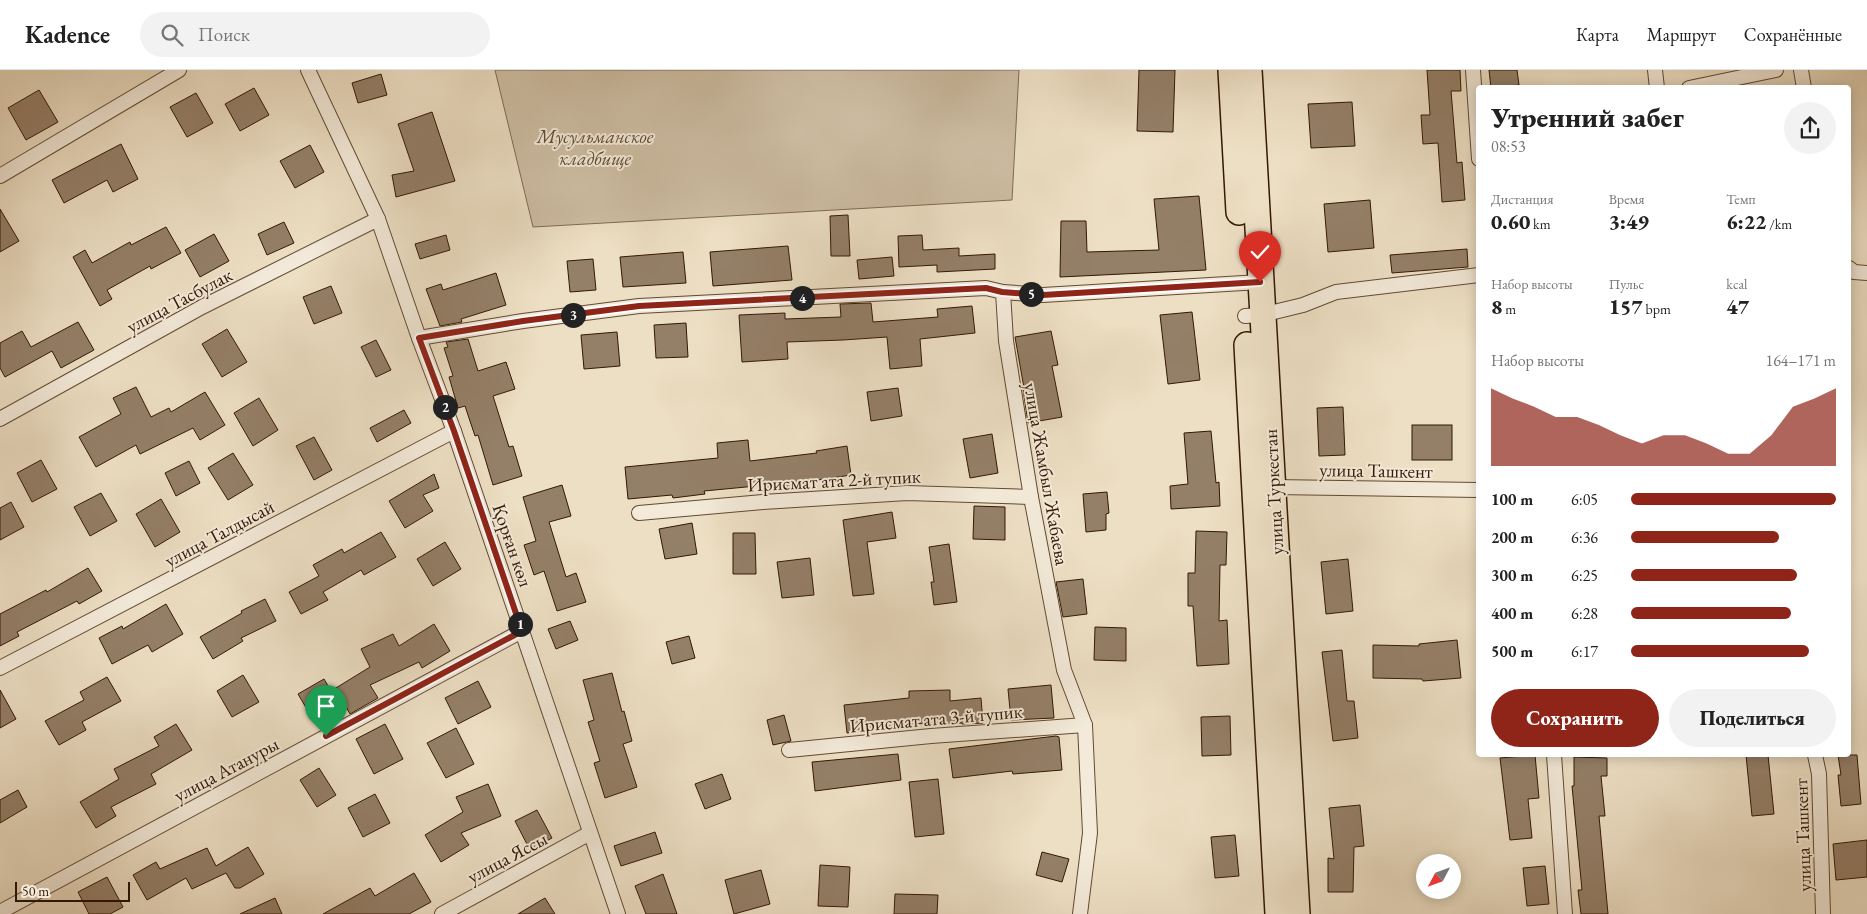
<!DOCTYPE html>
<html lang="ru">
<head>
<meta charset="utf-8">
<style>
  :root { --surface:#fff; --page:#f2f2f2; --text:#222; --muted:#767676; --line:#e0e0e0; --accent:#8f2418 }
  body { margin:0; font-family:"EB Garamond",serif; background:var(--page); color:var(--text); height:100vh; display:flex; flex-direction:column; font-size:19px; white-space:nowrap }
  * { box-sizing:border-box; margin:0 }
  p { font-size:16px; color:var(--muted) }
  .icon { flex:none; width:28px; height:28px; fill:none; stroke:currentColor; stroke-width:2; stroke-linecap:round; stroke-linejoin:round }
  .map { position:relative; flex:1; overflow:hidden }
  .drawer { position:absolute; left:1476px; top:15px; width:375px; height:672px; display:flex; flex-direction:column; background:var(--surface); border-radius:5px; box-shadow:0 2px 12px #0003 }
  .drawer>* { flex:none }
  .needle { width:32px; rotate:229deg }
  .buttons { position:absolute; left:1416px; top:784px; display:grid; gap:10px }
  .buttons a { display:grid; place-items:center; width:45px; height:45px; border-radius:50%; background:var(--surface); box-shadow:0 2px 12px #0003; font-size:25px }
  .scale { position:absolute; left:15px; bottom:12px; width:115px; box-sizing:border-box; padding-left:5px; border:2px solid #331804; border-top:0; font-size:14px; line-height:18px; white-space:nowrap; color:#331804; -webkit-text-stroke:4px #f3ead9; paint-order:stroke }
  .pin { position:absolute; display:grid; place-items:center; width:42px; height:42px; color:#fff; margin:-51px -21px; border-radius:50% 50% 50% 0; rotate:-45deg; box-shadow:0 0 5px #0007 }
  .pin .icon { rotate:45deg }
  .km { position:absolute; width:25px; height:25px; margin:-12px; border-radius:50%; background:#222; color:#fff; font-size:14px; line-height:25px; text-align:center }
  .round { display:grid; place-items:center; flex:none; width:52px; height:52px; border-radius:26px; background:var(--page) }
  .summary { display:flex; align-items:center; justify-content:space-between; height:85px; padding:0 15px }
  h1 { font-size:28px; font-weight:800; line-height:38px }
  .stats { display:grid; grid-template-columns:repeat(3,1fr); gap:8px; height:85px; padding:5px 15px }
  .stats div { display:grid; align-content:center }
  .stats b { font-size:21px; font-weight:800 }
  .stats small { font-size:14px; font-weight:400 }
  .stats p { font-size:14px }
  .chart { height:140px; padding:10px 15px }
  .chart p { display:flex; justify-content:space-between }
  .chart svg { width:100%; height:90px; margin-top:5px; fill:var(--accent); opacity:.7 }
  .action { display:flex; gap:10px; margin-top:auto; padding:10px 15px }
  .action a { flex:1; height:58px; border-radius:30px; background:var(--accent); color:#fff; font-size:20px; font-weight:800; line-height:58px; text-align:center }
  .action a+a { background:var(--page); color:var(--text) }
  ul { padding:0 15px; list-style:none; font-size:16px }
  li { display:grid; grid-template-columns:80px 60px 1fr; align-items:center; height:38px }
  li i { height:12px; border-radius:6px; background:var(--accent) }
  header { display:flex; align-items:center; gap:30px; box-sizing:border-box; height:70px; padding:0 25px; background:var(--surface); border-bottom:1px solid var(--line) }
  header strong { font-size:24px }
  nav { display:flex; gap:28px; margin-inline-start:auto; font-size:18px }
  .search { width:350px; height:45px; background:var(--page); display:flex; align-items:center; gap:12px; box-sizing:border-box; padding:0 18px; border-radius:28px; color:var(--muted); font-size:19px }
  .map>svg:first-child { display:block }
  .green { fill:#cdbda3; stroke:#806a54 }
  .building { fill:#947f68; stroke:#331804 }
  .lines { fill:none; stroke-linecap:round; stroke-linejoin:round }
  .street-casing { stroke:#624a34; stroke-width:16 }
  .highway-casing { stroke:#331804; stroke-width:28 }
  .street { stroke:#f3ead9; stroke-width:14 }
  .highway { stroke:#eddfc4; stroke-width:25 }
  .route-casing { stroke:#fff; stroke-width:10 }
  .route { stroke:#8f2418; stroke-width:6 }
  .labels { text-anchor:middle; stroke-width:4; stroke-linejoin:round; paint-order:stroke }
  .park-label { font-size:19px; font-style:italic; fill:#614a34; stroke:#f3ead9 }
  .street-label { font-size:19px; fill:#331804; stroke:#f3ead9 }
</style>
</head>
<body>
<header>
<strong>Kadence</strong>
<div class="search"><svg class="icon" aria-label="search" viewBox="0 0 24 24"><circle cx="10" cy="10" r="6"/><path d="M15 15l6 6"/></svg>Поиск</div>
<nav><a>Карта</a><a>Маршрут</a><a>Сохранённые</a></nav>
</header>
<div class="map">
<svg width="1867" height="844" viewBox="0 0 1867 844">
  <rect width="100%" height="100%" fill="#eddfc4"/>
  <filter id="stains"><feTurbulence type="fractalNoise" baseFrequency=".004" numOctaves="4"/><feColorMatrix values="0 0 0 0 .2 0 0 0 0 .09 0 0 0 0 .02 0 0 0 .5 -.17"/></filter>
  <radialGradient id="worn" r=".72"><stop offset=".6" stop-color="#630" stop-opacity="0"/><stop offset="1" stop-color="#630" stop-opacity=".3"/></radialGradient>
  <polygon class="green" points="495,0 1019,0 1012,130 533,157"/>
  <g class="building">
    <polygon points="1139,0 1175,0 1173,62 1137,61"/>
    <polygon points="1427,0 1460,0 1461,21 1451,21 1457,93 1462,92 1465,130 1442,132 1438,73 1423,74 1421,45 1430,45"/>
    <polygon points="1489,0 1517,0 1519,15 1491,18"/>
    <polygon points="381,4 387,25 358,33 352,13"/>
    <polygon points="254,18 269,45 240,61 225,34"/>
    <polygon points="39,20 58,52 26,70 8,38"/>
    <polygon points="196,23 213,53 187,67 170,37"/>
    <polygon points="1352,32 1355,76 1311,78 1308,34"/>
    <polygon points="432,42 455,111 396,127 392,105 414,101 398,54"/>
    <polygon points="121,74 138,109 113,122 107,110 64,133 52,110"/>
    <polygon points="310,75 324,102 295,118 280,91"/>
    <polygon points="1199,126 1206,200 1060,207 1061,151 1086,151 1087,182 1159,180 1154,129"/>
    <polygon points="1370,130 1374,178 1328,182 1324,134"/>
    <polygon points="0,139 19,171 0,182"/>
    <polygon points="848,145 850,186 831,186 830,146"/>
    <polygon points="284,152 294,173 267,185 258,164"/>
    <polygon points="166,157 181,183 151,199 150,196 107,220 112,229 100,236 73,187 85,180 92,193 130,172 131,175"/>
    <polygon points="214,164 229,191 200,207 185,180"/>
    <polygon points="446,165 450,180 420,189 415,174"/>
    <polygon points="922,165 923,180 959,178 959,186 995,184 995,199 937,202 937,195 899,197 898,166"/>
    <polygon points="788,176 792,210 713,216 710,182"/>
    <polygon points="1467,179 1468,197 1392,203 1390,185"/>
    <polygon points="683,182 686,213 623,217 620,187"/>
    <polygon points="892,187 894,206 859,209 857,190"/>
    <polygon points="593,189 596,220 570,222 567,191"/>
    <polygon points="496,203 506,235 461,249 462,252 440,256 426,219 441,214 443,220"/>
    <polygon points="331,216 342,243 314,254 303,227"/>
    <polygon points="871,233 873,252 938,247 937,239 972,236 975,263 920,269 922,296 890,299 887,267 843,270 787,272 788,289 742,292 739,245 785,243 785,249 841,247 840,234"/>
    <polygon points="1192,242 1200,310 1168,314 1160,245"/>
    <polygon points="78,252 94,280 61,298 52,281 5,307 0,298 0,273 22,261 31,277"/>
    <polygon points="686,253 688,287 656,288 654,255"/>
    <polygon points="227,259 247,292 222,307 202,274"/>
    <polygon points="1051,261 1058,295 1052,296 1062,347 1028,353 1023,319 1024,318 1015,267"/>
    <polygon points="617,262 620,296 584,299 581,265"/>
    <polygon points="468,269 478,301 506,292 515,319 493,326 509,377 513,376 522,406 493,415 478,365 475,366 465,336 458,338 449,307 453,306 444,278 448,277 446,272"/>
    <polygon points="376,270 391,300 376,307 361,277"/>
    <polygon points="136,317 151,347 169,338 171,342 205,322 225,355 200,370 193,358 140,384 136,375 96,397 79,367 121,344 113,328"/>
    <polygon points="898,318 902,346 871,351 867,322"/>
    <polygon points="259,328 278,360 253,376 234,343"/>
    <polygon points="1343,337 1345,385 1319,386 1317,338"/>
    <polygon points="404,340 411,353 377,372 370,358"/>
    <rect x="1412" y="355" width="40" height="35"/>
    <polygon points="1211,361 1216,413 1219,412 1220,436 1171,439 1170,416 1188,414 1184,363"/>
    <polygon points="992,364 998,403 970,408 963,369"/>
    <polygon points="314,367 332,400 314,410 296,376"/>
    <polygon points="748,370 750,391 817,383 816,381 847,376 851,405 798,413 799,416 767,420 767,415 704,421 705,424 673,428 672,425 628,429 625,397 718,388 717,373"/>
    <polygon points="233,383 253,415 228,430 208,398"/>
    <polygon points="41,390 57,419 32,432 17,403"/>
    <polygon points="189,391 200,413 176,426 165,403"/>
    <polygon points="434,404 439,418 423,425 433,441 405,458 389,431"/>
    <polygon points="562,415 571,446 549,452 566,507 576,503 586,532 557,541 544,501 534,505 524,475 536,471 523,427"/>
    <polygon points="1107,422 1109,443 1106,444 1106,460 1086,462 1083,424"/>
    <polygon points="101,423 117,451 90,466 74,437"/>
    <polygon points="161,429 180,462 155,477 136,444"/>
    <polygon points="11,432 24,457 0,470 0,438"/>
    <polygon points="974,436 1005,437 1005,470 973,469"/>
    <polygon points="892,442 896,468 867,472 874,524 853,526 843,450"/>
    <polygon points="692,453 697,484 665,489 659,459"/>
    <polygon points="1196,461 1227,462 1226,495 1220,495 1219,551 1227,550 1229,594 1197,596 1193,536 1188,536 1188,503 1195,503"/>
    <polygon points="381,462 396,487 364,505 361,500 323,522 328,530 301,544 289,522 319,506 313,495 342,479 344,483"/>
    <polygon points="733,463 755,463 756,504 733,504"/>
    <polygon points="445,472 461,499 433,516 417,489"/>
    <polygon points="949,474 957,532 934,535 931,512 934,512 929,477"/>
    <polygon points="810,488 814,525 782,528 777,492"/>
    <polygon points="1348,489 1353,541 1326,544 1321,492"/>
    <polygon points="88,498 102,521 79,534 77,531 17,562 19,566 0,576 0,544 46,520 47,522"/>
    <polygon points="1083,509 1087,544 1063,547 1056,512"/>
    <polygon points="265,529 276,551 241,568 243,571 213,589 200,567 242,543 241,541"/>
    <polygon points="166,534 183,564 152,582 148,575 112,594 99,568 122,556 123,559"/>
    <polygon points="570,551 578,570 556,579 548,559"/>
    <polygon points="434,554 450,581 422,598 419,592 370,615 378,628 350,644 345,635 315,653 298,624 324,609 331,621 370,597 361,579 393,564 399,576"/>
    <polygon points="1095,557 1126,558 1126,591 1094,590"/>
    <polygon points="689,566 695,588 672,594 666,572"/>
    <polygon points="1457,570 1461,608 1423,611 1422,609 1373,608 1373,575 1419,576 1419,574"/>
    <polygon points="1342,580 1347,631 1354,631 1358,668 1333,671 1322,582"/>
    <polygon points="612,603 622,642 624,641 632,671 623,674 637,717 605,728 594,693 600,691 588,652 594,650 583,610"/>
    <polygon points="243,605 259,632 232,647 217,621"/>
    <polygon points="107,607 121,631 82,652 86,660 59,675 45,651 84,630 80,622"/>
    <polygon points="478,611 491,637 458,654 445,628"/>
    <polygon points="1051,615 1054,648 1011,650 1008,619"/>
    <polygon points="0,620 16,649 0,658"/>
    <polygon points="950,620 950,631 981,628 983,653 962,654 962,653 896,654 896,657 847,663 844,635 909,628 909,621"/>
    <polygon points="784,645 791,671 773,675 767,650"/>
    <polygon points="1230,646 1231,685 1202,686 1201,647"/>
    <polygon points="176,654 192,680 151,704 156,714 111,737 116,746 96,758 80,732 119,709 114,699 159,676 154,667"/>
    <polygon points="385,654 403,689 374,704 356,669"/>
    <polygon points="456,658 474,694 446,708 427,673"/>
    <polygon points="1056,666 1059,667 1062,700 1013,704 1012,701 953,708 949,679"/>
    <polygon points="898,684 901,710 815,721 812,692"/>
    <polygon points="1535,685 1539,728 1528,729 1532,768 1510,770 1500,688"/>
    <polygon points="1746,685 1768,685 1774,744 1752,746"/>
    <polygon points="1838,685 1857,685 1861,734 1841,736 1838,705 1841,705"/>
    <polygon points="1574,687 1607,688 1607,706 1601,706 1605,746 1599,746 1608,844 1581,844 1578,820 1582,820 1572,716 1574,716"/>
    <polygon points="319,698 336,725 317,737 300,710"/>
    <polygon points="722,704 731,729 705,739 695,714"/>
    <polygon points="938,709 944,764 915,767 909,712"/>
    <polygon points="488,714 501,746 461,763 469,775 441,792 425,765 463,742 456,727"/>
    <polygon points="18,720 27,737 0,753 0,730"/>
    <polygon points="375,724 390,753 363,767 348,738"/>
    <polygon points="1360,735 1364,776 1354,777 1353,822 1328,822 1328,788 1334,789 1329,738"/>
    <polygon points="537,740 552,768 530,780 515,751"/>
    <polygon points="655,762 662,783 621,796 614,776"/>
    <polygon points="1235,765 1239,806 1215,808 1211,767"/>
    <polygon points="1867,770 1867,807 1836,810 1833,774"/>
    <polygon points="248,777 264,804 240,818 235,818 226,803 192,819 186,808 147,830 133,805 156,792 160,799 207,778 216,796"/>
    <polygon points="1042,782 1069,789 1062,812 1036,805"/>
    <polygon points="820,795 850,797 848,837 818,836"/>
    <polygon points="1545,796 1549,834 1527,836 1523,798"/>
    <polygon points="761,800 770,834 734,844 725,810"/>
    <polygon points="414,803 431,832 409,844 323,844 370,818 375,826"/>
    <polygon points="663,804 677,844 646,844 635,816"/>
    <polygon points="107,807 123,837 110,844 89,844 78,822"/>
    <polygon points="895,824 938,825 937,844 894,844"/>
    <polygon points="275,828 282,844 240,844"/>
    <polygon points="545,828 555,844 518,844"/>
  </g>
  <g class="lines">
    <defs>
      <g id="street">
        <polyline points="308,0 378,149 419,268 454,361 618,844"/>
        <polyline points="1473,0 1479,89"/>
        <polyline points="1655,0 1657,18"/>
        <polyline points="1801,0 1804,18"/>
        <polyline points="1689,18 1776,0"/>
        <polyline points="0,106 179,0"/>
        <polyline points="1849,198 1854,202 1867,203"/>
        <polyline points="1245,246 1262,245 1303,235 1336,222 1479,205"/>
        <polyline points="419,268 523,251 639,236 986,218 1003,222"/>
        <polyline points="0,349 202,237 378,149"/>
        <polyline points="1273,417 1479,420"/>
        <polyline points="639,443 763,432 907,423 1031,427"/>
        <polyline points="0,598 454,361"/>
        <polyline points="789,680 931,666 1085,655"/>
        <polyline points="1554,685 1565,844"/>
        <polyline points="1815,685 1819,704 1823,844"/>
        <polyline points="0,842 522,561"/>
        <polyline points="442,844 590,763"/>
        <polyline points="1080,844 1090,763 1085,655 1064,600 1031,427 1006,271 1003,222 1043,225 1260,212"/>
      </g>
      <g id="highway">
        <polyline points="1231,0 1239,142"/>
        <polyline points="1249,0 1297,844"/>
        <polyline points="1247,275 1278,844"/>
      </g>
    </defs>
    <use href="#street" class="street-casing"/>
    <use href="#highway" class="highway-casing"/>
    <use href="#street" class="street"/>
    <use href="#highway" class="highway"/>
  </g>
  <g class="lines">
    <defs>
      <polyline id="route" points="326,666 522,561 454,361 419,268 523,251 639,236 986,218 1002,222 1043,225 1260,212"/>
    </defs>
    <use href="#route" class="route-casing"/>
    <use href="#route" class="route"/>
  </g>
  <g class="labels">
    <g class="park-label">
      <text x="595" y="73">Мусульманское<tspan x="595" dy="22">кладбище</tspan></text>
    </g>
    <g class="street-label">
      <text transform="translate(179 230) rotate(-28)" y="7">улица Тасбулак</text>
      <text transform="translate(1376 400) rotate(1)" y="7">улица Ташкент</text>
      <text transform="translate(1047 404) rotate(80)" y="7">улица Жамбыл Жабаева</text>
      <text transform="translate(834 410) rotate(-3)" y="7">Ирисмат ата 2-й тупик</text>
      <text transform="translate(1273 422) rotate(-93)" y="7">улица Туркестан</text>
      <text transform="translate(219 463) rotate(-28)" y="7">улица Талдысай</text>
      <text transform="translate(513 475) rotate(71)" y="7">Қорған көл</text>
      <text transform="translate(936 648) rotate(-5)" y="7">Ирисмат ата 3-й тупик</text>
      <text transform="translate(226 699) rotate(-28)" y="7">улица Атануры</text>
      <text transform="translate(1802 765) rotate(-92)" y="7">улица Ташкент</text>
      <text transform="translate(507 787) rotate(-28)" y="7">улица Яссы</text>
    </g>
  </g>
  <rect width="100%" height="100%" filter="url(#stains)"/>
  <rect width="100%" height="100%" fill="url(#worn)"/>
</svg>
<div class="buttons">
<a><svg class="needle" viewBox="-14 -14 28 28"><path d="M0-13l5 13h-10z" fill="#e53935"/><path d="M0 13l5-13h-10z" fill="#767676"/></svg></a>
</div>
<div class="scale">50 m</div>
<div class="pin" style="left:326px;top:666px;background:#1e9e55"><svg class="icon" aria-label="arrive" viewBox="0 0 24 24"><path d="M6 21V4h12l-3 4 3 4H6"/></svg></div>
<div class="pin" style="left:1260px;top:212px;background:#d93025"><svg class="icon" aria-label="check" viewBox="0 0 24 24"><path d="M5 12l5 5 9-10"/></svg></div>
<b class="km" style="left:520px;top:554px">1</b>
<b class="km" style="left:445px;top:337px">2</b>
<b class="km" style="left:573px;top:245px">3</b>
<b class="km" style="left:802px;top:228px">4</b>
<b class="km" style="left:1031px;top:224px">5</b>
<section class="drawer">
<div class="summary"><div><h1>Утренний забег</h1><p>08:53</p></div><a class="round"><svg class="icon" aria-label="share" viewBox="0 0 24 24"><path d="M12 15V3M7 8l5-5 5 5M5 13v7h14v-7"/></svg></a></div>
<div class="stats">
<div><p>Дистанция</p><b>0.60<small> km</small></b></div>
<div><p>Время</p><b>3:49</b></div>
<div><p>Темп</p><b>6:22<small> /km</small></b></div>
</div>
<div class="stats">
<div><p>Набор высоты</p><b>8<small> m</small></b></div>
<div><p>Пульс</p><b>157<small> bpm</small></b></div>
<div><p>kcal</p><b>47</b></div>
</div>
<div class="chart"><p><span>Набор высоты</span>164–171 m</p>
<svg viewBox="0 0 160 44" preserveAspectRatio="none"><path d="M0 44V6L10 11L20 15L30 20L40 20L50 24L60 29L70 33L80 29L90 29L100 33L110 38L120 38L130 29L140 15L150 11L160 6V44z"/></svg>
</div>
<ul>
<li><b>100 m</b>6:05<i style="width:100%"></i></li>
<li><b>200 m</b>6:36<i style="width:72%"></i></li>
<li><b>300 m</b>6:25<i style="width:81%"></i></li>
<li><b>400 m</b>6:28<i style="width:78%"></i></li>
<li><b>500 m</b>6:17<i style="width:87%"></i></li>
</ul>
<div class="action"><a>Сохранить</a><a>Поделиться</a></div>
</section>
</div>
</body>
</html>
